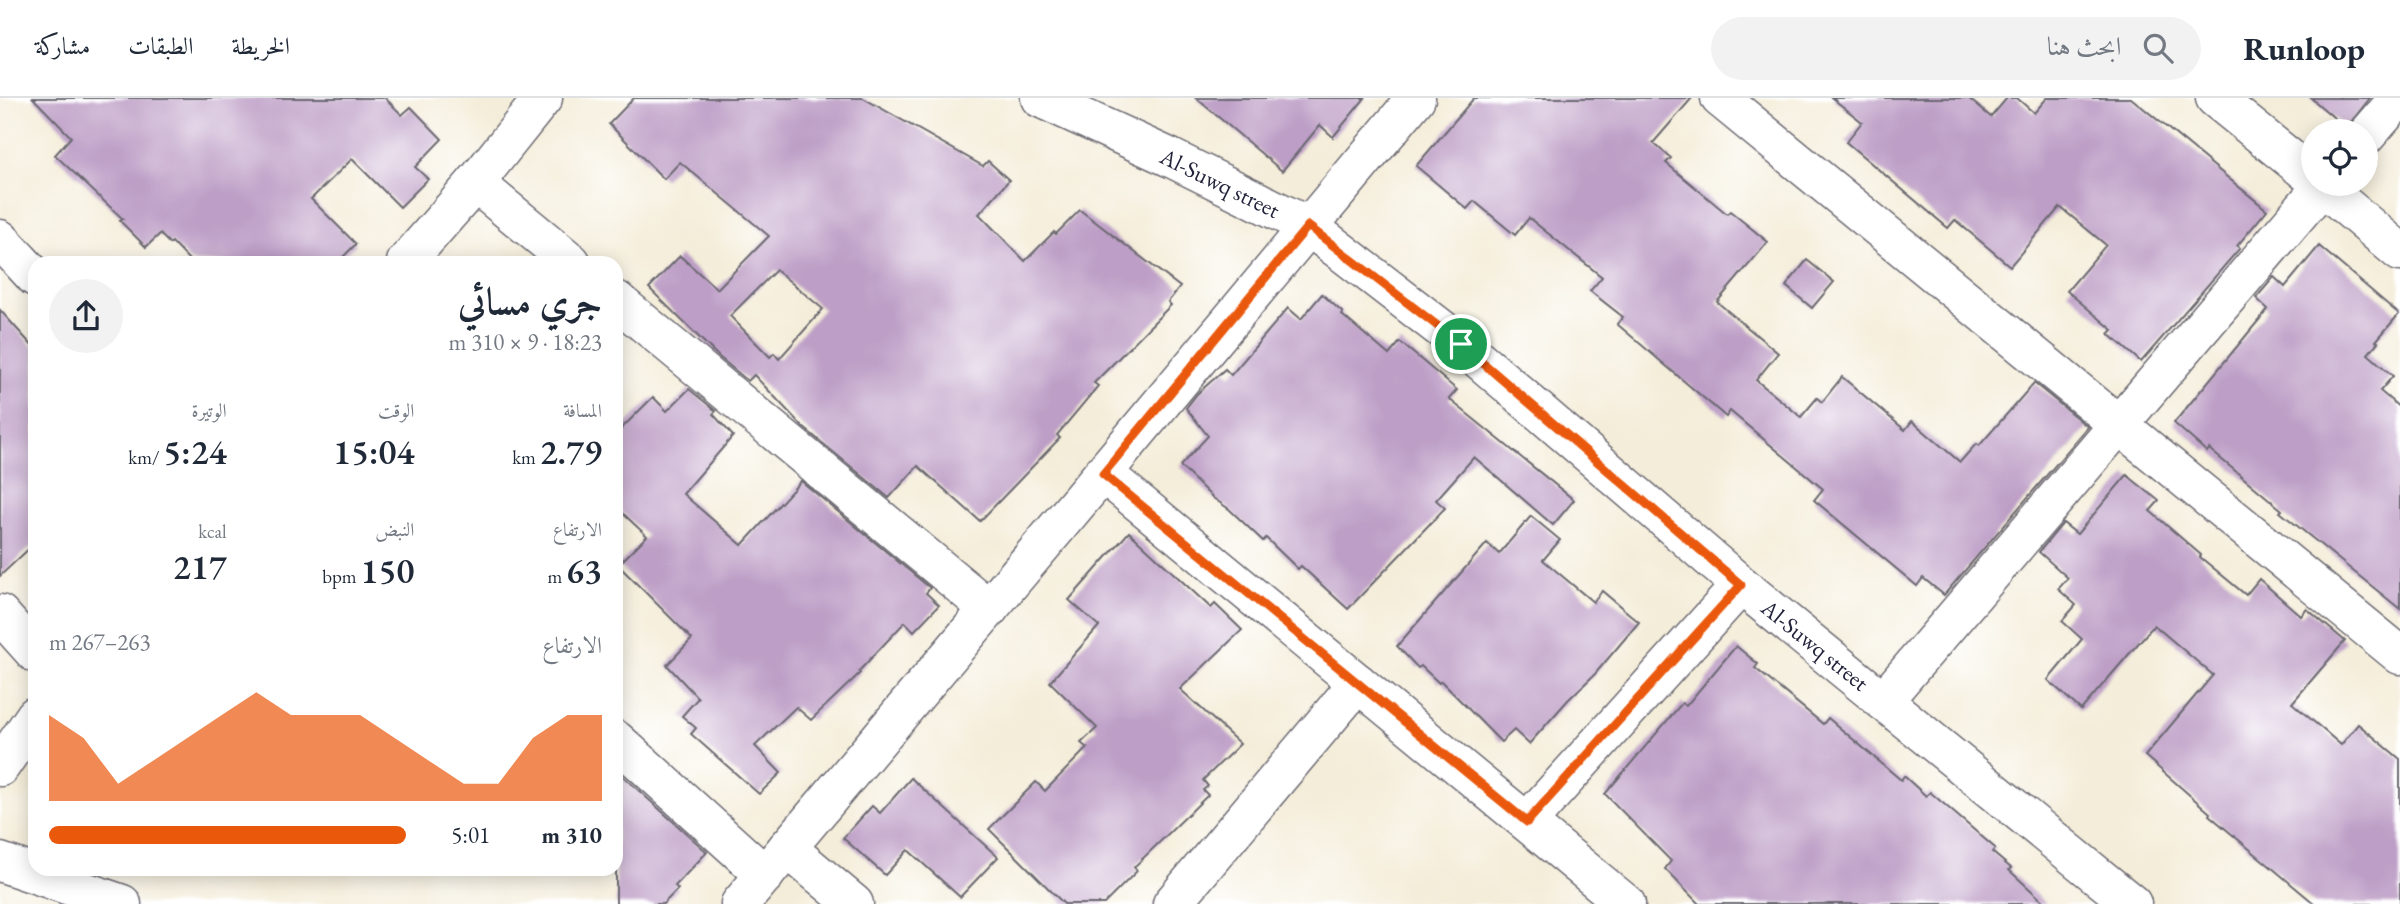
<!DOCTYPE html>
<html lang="ar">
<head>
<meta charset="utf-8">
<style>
  :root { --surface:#fff; --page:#f2f2f3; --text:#1f2937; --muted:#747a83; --line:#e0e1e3; --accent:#ea580c }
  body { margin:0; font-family:"EB Garamond",Amiri,serif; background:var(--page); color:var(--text); direction:rtl; height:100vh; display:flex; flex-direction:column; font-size:26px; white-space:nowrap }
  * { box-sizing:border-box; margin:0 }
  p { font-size:23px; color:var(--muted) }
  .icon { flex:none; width:38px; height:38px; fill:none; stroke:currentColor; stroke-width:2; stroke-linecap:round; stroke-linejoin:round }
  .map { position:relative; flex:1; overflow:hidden; direction:ltr }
  .side { position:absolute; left:28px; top:158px; width:595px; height:620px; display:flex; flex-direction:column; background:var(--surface); border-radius:21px; box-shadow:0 4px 18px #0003; direction:rtl }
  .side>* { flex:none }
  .tools { position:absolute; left:2301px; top:21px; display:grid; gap:14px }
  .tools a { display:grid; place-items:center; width:77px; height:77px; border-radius:50%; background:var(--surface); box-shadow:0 4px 18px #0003; font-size:35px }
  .pin { position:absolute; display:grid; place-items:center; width:60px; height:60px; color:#fff; margin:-30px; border:4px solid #fff; border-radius:50%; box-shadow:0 2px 7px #0007 }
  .round { display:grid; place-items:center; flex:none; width:74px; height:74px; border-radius:37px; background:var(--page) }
  .summary { display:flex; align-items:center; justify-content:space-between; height:119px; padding:0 21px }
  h1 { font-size:38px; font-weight:600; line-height:52px }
  .stats { display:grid; grid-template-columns:repeat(3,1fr); gap:10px; height:119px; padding:7px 21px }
  .stats div { display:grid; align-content:center }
  .stats b { font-size:35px; font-weight:600 }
  .stats small { font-size:19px; font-weight:400 }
  .stats p { font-size:19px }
  .chart { height:196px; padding:14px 21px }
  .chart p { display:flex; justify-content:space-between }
  .chart svg { width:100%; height:126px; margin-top:7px; fill:var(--accent); opacity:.7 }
  ul { padding:0 21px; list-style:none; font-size:23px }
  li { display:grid; grid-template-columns:112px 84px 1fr; align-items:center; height:52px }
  li i { height:18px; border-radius:9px; background:var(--accent) }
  header { display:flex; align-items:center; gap:42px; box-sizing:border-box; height:98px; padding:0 35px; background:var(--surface); border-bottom:2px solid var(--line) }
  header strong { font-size:33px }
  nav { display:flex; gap:38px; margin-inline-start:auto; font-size:24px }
  .search { width:490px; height:63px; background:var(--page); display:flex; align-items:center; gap:18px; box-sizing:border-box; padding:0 24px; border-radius:38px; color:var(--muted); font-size:26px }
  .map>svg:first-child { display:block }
  .building { fill:#bd9ec6; fill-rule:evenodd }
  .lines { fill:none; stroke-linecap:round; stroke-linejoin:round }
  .minor-casing { stroke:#6c6972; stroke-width:41 }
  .minor { stroke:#fff; stroke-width:38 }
  .route-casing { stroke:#fff; stroke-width:14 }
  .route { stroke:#ea580c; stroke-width:9 }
  .labels { text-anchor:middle; stroke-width:5; stroke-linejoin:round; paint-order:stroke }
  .street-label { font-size:23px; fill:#22223b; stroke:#fff }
</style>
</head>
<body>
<header>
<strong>Runloop</strong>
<div class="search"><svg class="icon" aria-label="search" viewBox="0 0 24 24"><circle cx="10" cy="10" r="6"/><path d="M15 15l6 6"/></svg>ابحث هنا</div>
<nav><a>الخريطة</a><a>الطبقات</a><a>مشاركة</a></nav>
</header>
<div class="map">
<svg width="2400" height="806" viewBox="0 0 2400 806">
  <rect width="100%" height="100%" fill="#fff"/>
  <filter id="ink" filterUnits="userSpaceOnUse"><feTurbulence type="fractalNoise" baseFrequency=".0143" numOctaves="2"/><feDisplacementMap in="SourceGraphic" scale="14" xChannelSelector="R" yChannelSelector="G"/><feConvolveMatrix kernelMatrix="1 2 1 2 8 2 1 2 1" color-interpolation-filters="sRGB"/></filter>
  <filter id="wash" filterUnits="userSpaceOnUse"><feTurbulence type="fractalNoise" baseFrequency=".00686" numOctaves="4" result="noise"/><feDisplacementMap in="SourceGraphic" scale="28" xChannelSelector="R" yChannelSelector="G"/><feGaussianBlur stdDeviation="1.57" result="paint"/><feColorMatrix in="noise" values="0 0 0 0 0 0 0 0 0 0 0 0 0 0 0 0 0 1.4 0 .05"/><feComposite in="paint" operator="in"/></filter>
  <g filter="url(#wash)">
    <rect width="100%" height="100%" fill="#f4edd9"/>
    <g id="blocks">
      <g class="building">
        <polygon points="33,0 385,0 402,17 411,9 442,41 415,69 428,81 400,109 352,61 311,101 356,146 338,164 191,164 172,144 170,146 160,136 146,149 120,123 123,121 55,57 71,39"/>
        <path d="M634,0h229l120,68 5,-5 21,19 -30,34 46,47 29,-29 2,2 24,-24 100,77 -12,15 3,3 -77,78 4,3 -41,49 3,3 -80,83 -62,-55 -29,32 -86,-71 -49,-52 -6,6 -29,-24 -70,-69 31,-32 37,33 52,-53 -89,-74 -16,17 -55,-55zM776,172l47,39 -44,50 -5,-6 -4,4 -40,-41z"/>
        <polygon points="1196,0 1365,0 1333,39 1320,27 1282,73"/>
        <polygon points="1474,0 1692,0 1653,45 1671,60 1666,65 1727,116 1730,113 1768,144 1717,204 1778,255 1756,282 1801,319 1817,300 1822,304 1842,279 1905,332 1912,323 1960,364 1976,346 1979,348 2034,285 2088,329 1944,497 1923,480 1917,488 1814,402 1823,391 1730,313 1726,319 1617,226 1623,219 1590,193 1602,179 1529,120 1515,137 1474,103 1467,111 1416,68"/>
        <polygon points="1832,0 1968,0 1991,19 2007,0 2017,0 2034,15 2047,0 2131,0 2267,112 2237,148 2240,150 2141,264 2109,236 2113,232 2067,193 2106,147 2060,109 2010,168 1955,122 1948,130 1846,44 1862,24"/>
        <polygon points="2311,0 2370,0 2346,30"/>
        <polygon points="2319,148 2399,216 2376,243 2378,244 2368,256 2393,278 2380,293 2400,310 2400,511 2280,414 2282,412 2209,351 2207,354 2174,325 2268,211 2256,200 2274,179 2285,189"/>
        <polygon points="1807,162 1834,184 1812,210 1786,188"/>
        <polygon points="1322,196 1343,215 1342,217 1389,257 1400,244 1457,292 1449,301 1574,402 1553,427 1474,359 1436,402 1445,410 1348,511 1301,468 1298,471 1266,440 1263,443 1229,411 1213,400 1180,368 1208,338 1186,310 1197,296 1225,271 1231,277 1288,210 1301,221"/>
        <polygon points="0,212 35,251 35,445 0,478"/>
        <polygon points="689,291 716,313 713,316 733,338 683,396 742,447 801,383 930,490 926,495 939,507 914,533 905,524 859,573 860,575 811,622 796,609 755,648 781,675 759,696 691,636 696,630 682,618 698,600 667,567 692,541 618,467 647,438 616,409 616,336 653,299 667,313"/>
        <polygon points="2127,377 2159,403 2150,413 2201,457 2200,459 2246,497 2259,481 2301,518 2307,511 2345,543 2292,605 2341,647 2358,626 2400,661 2400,806 2315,806 2209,717 2210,715 2145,658 2213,577 2154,527 2081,612 2048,582 2082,541 2062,523 2076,507 2058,491 2068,480 2039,454 2063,425 2077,436"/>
        <polygon points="1531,418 1560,442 1543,462 1593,504 1602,493 1639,524 1595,576 1568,602 1529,646 1514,632 1501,644 1441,583 1439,585 1421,568 1418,570 1397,548 1487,445 1499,456"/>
        <polygon points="1129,434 1211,510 1215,506 1242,532 1180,591 1240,646 1203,682 1208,688 1203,692 1208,697 1134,769 1137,773 1104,806 1064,806 989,731 1036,684 1045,693 1087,650 1081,645 1097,630 1050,584 1099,528 1069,502"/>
        <polygon points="1736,548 1758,566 1755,570 1823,626 1828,620 1901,682 1904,678 1926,698 1930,694 1995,750 1992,754 2011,770 2009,772 2046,806 1699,806 1665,771 1671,763 1605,696 1682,605 1686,608"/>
        <polygon points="616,672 707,754 675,788 678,791 663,806 616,806"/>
        <polygon points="911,680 998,759 960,799 908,752 885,777 843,740 872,708 880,715"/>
      </g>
    </g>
  </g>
  <g filter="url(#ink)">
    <use href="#blocks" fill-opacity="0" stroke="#6c6972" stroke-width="2"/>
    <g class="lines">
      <defs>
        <g id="minor">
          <polyline points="1040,0 1171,60 1308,128 1461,246 1741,487 2132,806"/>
          <polyline points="1720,0 2400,557"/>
          <polyline points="2215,0 2314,80"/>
          <polyline points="2366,38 2399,0"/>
          <polyline points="475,85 571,164"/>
          <polyline points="2320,86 2400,154"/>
          <polyline points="0,141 35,179"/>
          <polyline points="406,164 475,85 543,0"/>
          <polyline points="616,202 989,511"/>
          <polyline points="1103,375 1626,806"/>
          <polyline points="0,516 35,555"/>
          <polyline points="1883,603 2324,86"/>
          <polyline points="616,642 765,777"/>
          <polyline points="0,669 35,618"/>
          <polyline points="1527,724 1741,487"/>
          <polyline points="787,750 854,806"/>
          <polyline points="0,764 122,806"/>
          <polyline points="740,806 1103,375 1416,0"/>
          <polyline points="1172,806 1358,585"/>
        </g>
      </defs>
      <use href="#minor" class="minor-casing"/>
      <use href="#minor" class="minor"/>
    </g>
  </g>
  <g class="lines" filter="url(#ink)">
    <defs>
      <polygon id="route" points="1308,128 1461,246 1741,487 1527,724 1103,376"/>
    </defs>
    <use href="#route" class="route-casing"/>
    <use href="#route" class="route"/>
  </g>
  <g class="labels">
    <g class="street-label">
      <text transform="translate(1220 85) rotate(26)" y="8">Al-Suwq street</text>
      <text transform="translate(1815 547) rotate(39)" y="8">Al-Suwq street</text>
    </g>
  </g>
</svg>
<div class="tools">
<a><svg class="icon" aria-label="locate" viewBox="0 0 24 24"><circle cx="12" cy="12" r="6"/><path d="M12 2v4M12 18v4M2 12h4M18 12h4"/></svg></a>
</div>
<div class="pin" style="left:1461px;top:246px;background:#1e9e55"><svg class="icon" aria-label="arrive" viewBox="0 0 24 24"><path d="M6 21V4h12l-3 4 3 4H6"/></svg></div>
<section class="side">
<div class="summary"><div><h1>جري مسائي</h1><p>18:23 · 9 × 310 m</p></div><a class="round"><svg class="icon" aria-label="share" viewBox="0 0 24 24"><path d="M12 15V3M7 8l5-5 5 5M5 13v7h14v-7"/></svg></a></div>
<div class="stats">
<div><p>المسافة</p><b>2.79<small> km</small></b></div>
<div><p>الوقت</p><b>15:04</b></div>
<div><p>الوتيرة</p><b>5:24<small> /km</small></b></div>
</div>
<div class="stats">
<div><p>الارتفاع</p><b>63<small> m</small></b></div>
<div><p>النبض</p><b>150<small> bpm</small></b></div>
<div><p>kcal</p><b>217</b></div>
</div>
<div class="chart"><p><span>الارتفاع</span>263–267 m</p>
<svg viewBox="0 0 160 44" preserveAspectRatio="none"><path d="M0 44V14L10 22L20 38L30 30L40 22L50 14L60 6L70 14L80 14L90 14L100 22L110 30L120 38L130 38L140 22L150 14L160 14V44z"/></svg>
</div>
<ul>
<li><b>310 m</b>5:01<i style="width:100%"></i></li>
</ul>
</section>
</div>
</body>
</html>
